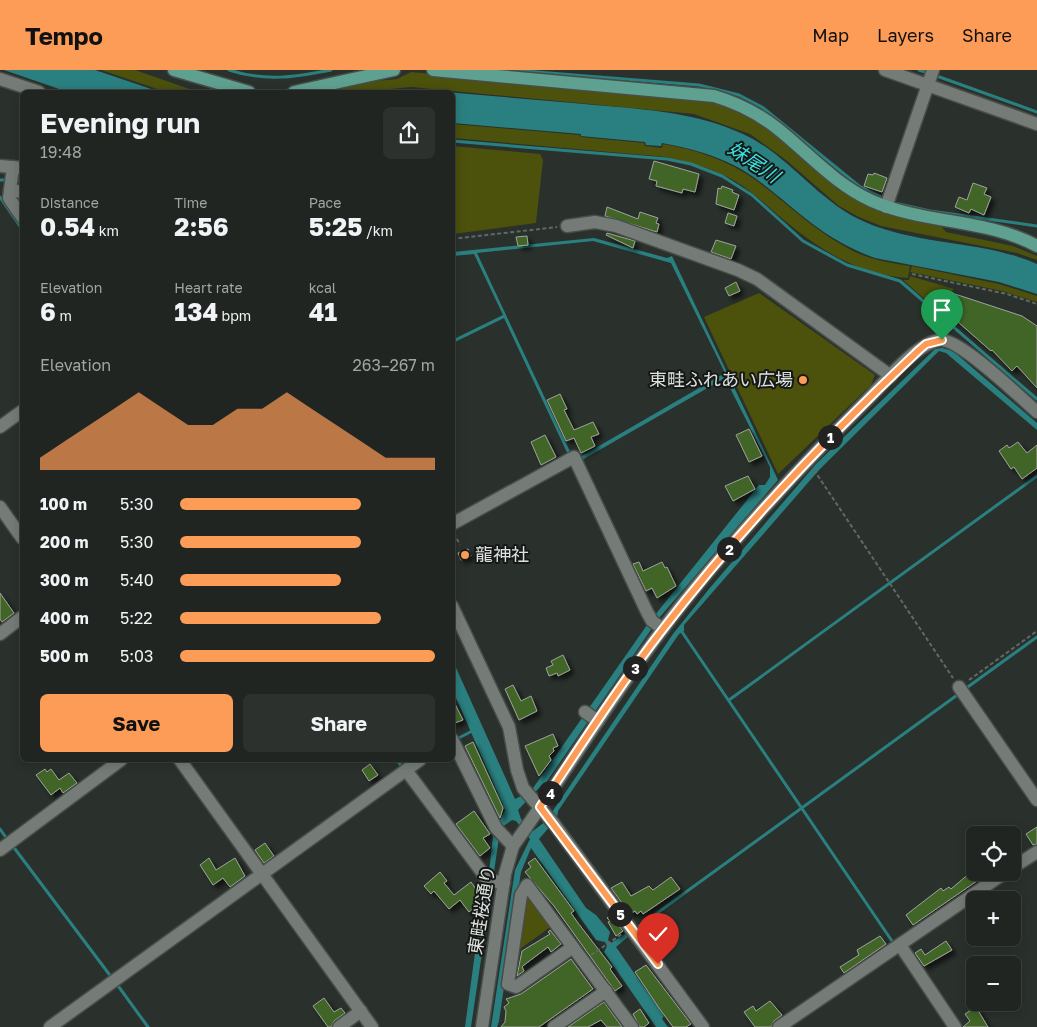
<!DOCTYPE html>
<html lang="en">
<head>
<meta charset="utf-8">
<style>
  :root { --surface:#202521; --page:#2d312e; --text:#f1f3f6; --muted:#a2a5a5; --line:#3d423f; --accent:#fd9c57 }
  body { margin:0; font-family:"Golos Text","Noto Sans JP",sans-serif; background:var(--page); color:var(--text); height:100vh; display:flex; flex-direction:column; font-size:19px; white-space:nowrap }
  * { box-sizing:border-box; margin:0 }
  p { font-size:16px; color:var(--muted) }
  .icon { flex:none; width:28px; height:28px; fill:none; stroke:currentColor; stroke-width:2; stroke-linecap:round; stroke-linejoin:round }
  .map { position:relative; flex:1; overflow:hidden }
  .sheet { position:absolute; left:20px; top:20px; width:435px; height:672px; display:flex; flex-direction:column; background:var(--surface); border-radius:8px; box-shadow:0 2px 12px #0003,0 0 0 1px var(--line) }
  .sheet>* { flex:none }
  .fabs { position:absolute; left:966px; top:756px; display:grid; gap:10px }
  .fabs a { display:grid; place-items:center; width:55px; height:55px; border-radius:8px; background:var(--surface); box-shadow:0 2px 12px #0003,0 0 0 1px var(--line); font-size:25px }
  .pin { position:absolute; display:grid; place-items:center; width:42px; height:42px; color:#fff; margin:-51px -21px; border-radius:50% 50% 50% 0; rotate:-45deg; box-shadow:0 0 5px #0007 }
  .pin .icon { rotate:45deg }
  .km { position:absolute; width:25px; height:25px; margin:-12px; border-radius:50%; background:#222; color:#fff; font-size:14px; line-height:25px; text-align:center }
  .round { display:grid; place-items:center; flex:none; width:52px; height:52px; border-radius:8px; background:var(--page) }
  .summary { display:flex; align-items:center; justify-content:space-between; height:85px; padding:0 20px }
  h1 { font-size:28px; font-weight:700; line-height:38px }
  .metrics { display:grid; grid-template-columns:repeat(3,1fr); gap:8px; height:85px; padding:5px 20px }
  .metrics div { display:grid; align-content:center }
  .metrics b { font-size:25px; font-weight:700 }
  .metrics small { font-size:14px; font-weight:400 }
  .metrics p { font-size:14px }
  .chart { height:140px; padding:10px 20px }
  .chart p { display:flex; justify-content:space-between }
  .chart svg { width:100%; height:90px; margin-top:5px; fill:var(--accent); opacity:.7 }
  .button { display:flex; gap:10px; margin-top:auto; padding:10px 20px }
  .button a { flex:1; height:58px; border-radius:8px; background:var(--accent); color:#111; font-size:20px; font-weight:700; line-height:58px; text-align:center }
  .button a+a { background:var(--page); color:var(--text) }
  ul { padding:0 20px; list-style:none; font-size:16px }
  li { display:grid; grid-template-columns:80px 60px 1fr; align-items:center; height:38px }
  li i { height:12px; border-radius:6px; background:var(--accent) }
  header { display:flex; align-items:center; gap:30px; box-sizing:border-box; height:70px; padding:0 25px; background:var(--accent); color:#111 }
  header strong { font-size:24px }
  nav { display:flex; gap:28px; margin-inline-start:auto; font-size:18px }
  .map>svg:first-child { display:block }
  .green { fill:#4c510c }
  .water { fill:#2a8080; fill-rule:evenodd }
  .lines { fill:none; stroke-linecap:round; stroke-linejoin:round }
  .stream { stroke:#2a8080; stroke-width:3 }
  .building { fill:#406528; stroke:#9ea39c; filter:url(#shadow) }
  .minor-casing { stroke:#484d49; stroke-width:15 }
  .major-casing { stroke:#484d49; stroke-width:15 }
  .path { stroke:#626864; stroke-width:2; stroke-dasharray:4 2.5; stroke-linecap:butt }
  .minor { stroke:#757c77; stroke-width:12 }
  .major { stroke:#5fa190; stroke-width:12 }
  .route-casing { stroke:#fff; stroke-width:10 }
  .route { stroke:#fd9c57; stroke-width:6 }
  .poi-dot { fill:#fd9c57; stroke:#151816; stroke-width:2 }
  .labels { text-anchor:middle; stroke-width:4; stroke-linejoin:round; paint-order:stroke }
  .poi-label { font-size:18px; fill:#dde1de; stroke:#151816; text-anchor:end }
  .street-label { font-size:18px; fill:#dde1de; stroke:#151816 }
  .water-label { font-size:19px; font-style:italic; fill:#3be0e1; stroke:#151816 }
</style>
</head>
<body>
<header>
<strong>Tempo</strong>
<nav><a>Map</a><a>Layers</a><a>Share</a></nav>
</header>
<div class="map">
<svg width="1037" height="957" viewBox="0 0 1037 957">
  <defs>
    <filter id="shadow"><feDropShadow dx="4" dy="4" stdDeviation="2.5" flood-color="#0009"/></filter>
  </defs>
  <rect width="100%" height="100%" fill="#2a312c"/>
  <g class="green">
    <polygon points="101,0 135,0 198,22 166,22"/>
    <polygon points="411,2 707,31 733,38 754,49 817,99 838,120 940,155 946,162 1013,176 1037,186 1037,190 1017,183 881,156 859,147 839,136 786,90 750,64 694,44 411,17 360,22 327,22 367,12 397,9"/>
    <path d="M452,54l128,11 1,2 63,6 1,3 17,2 1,-4c34,6 65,16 94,37 33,25 61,53 98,71 17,8 37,11 55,14l-2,12c-51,-3 -91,-30 -129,-62 -13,-11 -26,-24 -41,-33 -22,-14 -47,-20 -72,-26l-213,-19z"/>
    <polygon points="452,76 540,84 543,90 536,153 453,164"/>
    <polygon points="912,196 999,214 1037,226 1037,232 1002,221 910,202"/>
    <polygon points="910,206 954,219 936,239 903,210 909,210"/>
    <polygon points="759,223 875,305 871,315 778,404 704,247"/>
    <polygon points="531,825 553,855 516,882 523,827"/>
  </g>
  <g class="water">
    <polygon points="4,0 95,0 160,22 68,22"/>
    <path d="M410,19c58,5 116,10 174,15 54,5 109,7 159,30 46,21 75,68 122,88 54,24 118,18 172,42v30l-38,-12 -124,-24c-53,-19 -77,-48 -120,-80 -28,-20 -60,-29 -93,-35l-1,3 -15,-1 -1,-3 -64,-6v-2l-128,-11 -1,-31h-83z"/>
    <path d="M594,168l73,20 5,-2 106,224 -119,138 -116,169 -4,1 -21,22 3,9 12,12 13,-10 127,-187 36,-45 107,-125 119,-115 7,-1 11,3 84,72v7l-91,-77 -7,-2 -120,119 -135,155v6l-5,3 -9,13 -112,164 -1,7 -18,21 47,69 10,7 14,17 -2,8 3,3 17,-11 2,3 -14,12 48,69 -2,3 6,8h-12l-52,-75 3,-6 -2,-4 -9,-2 -65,-92 -10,24 -22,149 -2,6h-6l24,-157 15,-31 -14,-18 -4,-1 -10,7 -3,11 -28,189h-6l14,-104 6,-35 3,-6 5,-47 12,-25 -52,-119v-30l62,138 16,-8 116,-166 -74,-161 -120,67v-4l118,-66 -67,-143 -51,25 -1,-3 51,-25 -29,-61 -21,2v-4zM593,171l78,22 54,110 -145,84 -7,1 -96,-205zM725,308l45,89v10l-5,8h-6l-104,130 -73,-155z"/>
  </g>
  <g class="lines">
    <g class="stream">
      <path d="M229,0c36,12 67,7 102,0"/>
      <polyline points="512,0 699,15 739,25 762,37 859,116 881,127"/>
      <polyline points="919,0 928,3"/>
      <polyline points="934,5 1037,42"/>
      <polyline points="452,71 667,89 691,94 722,106 752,125 803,171 847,195 900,211 1037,329"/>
      <polyline points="0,110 7,110"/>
      <polyline points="13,110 22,111"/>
      <polyline points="0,127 22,159"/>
      <polyline points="899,134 930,141 1037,156"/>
      <polyline points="680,559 894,874"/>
      <polyline points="965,619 1037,567"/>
      <polyline points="729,630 1037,406"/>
      <polyline points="455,670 474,660"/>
      <polyline points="397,690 402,697"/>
      <polyline points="0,759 7,769"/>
      <polyline points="12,775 112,908"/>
      <polyline points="635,859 960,623"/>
      <polyline points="116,913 148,957"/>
    </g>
  </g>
  <g class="building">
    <polygon points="654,91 699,104 695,122 683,119 682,123 656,116 657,111 649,109"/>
    <polygon points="874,103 887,108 882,122 864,116 868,104 873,105"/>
    <polygon points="973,113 987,118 984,124 991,127 984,145 971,139 969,143 955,137 959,127 967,130"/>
    <polygon points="722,116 733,120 732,122 739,125 734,140 716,134 718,118 721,119"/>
    <polygon points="607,137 638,149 640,142 658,148 656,153 659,154 657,162 605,146"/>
    <polygon points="728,143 737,146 734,156 725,153"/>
    <polygon points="607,163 635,171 633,178 606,165"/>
    <polygon points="527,166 528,175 518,176 516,167"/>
    <polygon points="716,170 736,176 731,189 711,182"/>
    <polygon points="736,212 740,221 729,226 725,218"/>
    <polygon points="955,224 1022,246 1037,256 1037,318 1017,296 1012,301 992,280 991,281 942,238"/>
    <polygon points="560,324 567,339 564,340 574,360 593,352 599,364 591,367 595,376 581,383 574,368 566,371 547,330"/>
    <polygon points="749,359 762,386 749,392 736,365"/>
    <polygon points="545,365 556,387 541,395 531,372"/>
    <polygon points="1018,372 1027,383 1037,375 1037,398 1022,409 1014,397 1011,399 999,381 1007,375 1009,378"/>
    <polygon points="748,406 755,419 733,431 725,416"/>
    <polygon points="468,479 471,486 461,490 458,483"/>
    <polygon points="639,492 643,501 662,492 665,498 667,497 676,516 657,528 652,518 646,521 633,494"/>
    <polygon points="0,523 14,543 2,552 0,549"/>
    <polygon points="563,585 570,600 558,606 557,603 549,606 546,598 553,595 551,591"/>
    <polygon points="513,615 521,631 531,626 537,641 519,650 505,619"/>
    <polygon points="452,628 463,650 452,654"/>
    <polygon points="553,664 558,676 553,678 554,681 549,686 551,690 539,706 525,676"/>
    <polygon points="473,672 503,738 500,748 465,676"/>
    <polygon points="370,694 378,705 369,711 362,700"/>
    <polygon points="45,699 47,702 51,699 59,710 69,703 77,713 63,723 60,718 51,725 36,705"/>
    <polygon points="474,741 490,764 483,768 490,778 480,786 456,754"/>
    <polygon points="1037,757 1037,774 1033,775 1026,764"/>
    <polygon points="265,773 274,786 264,793 255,780"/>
    <polygon points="209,788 216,800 235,788 245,806 230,817 223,808 213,815 200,795"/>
    <polygon points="535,788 574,841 571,843 578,853 612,897 610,899 622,916 615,921 554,836 525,802 531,797 528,793"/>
    <polygon points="440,802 447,811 444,813 454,825 471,812 479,823 477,825 482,831 469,842 460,830 449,839 434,821 431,824 424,816"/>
    <polygon points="971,802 990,802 913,855 906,845 941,818 943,821 949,817 951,819"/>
    <polygon points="671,807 680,819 643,844 641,841 637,844 635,841 630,844 611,818 622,812 631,826 649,816 653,820"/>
    <polygon points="611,845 623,861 616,866 608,852 610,851 607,848"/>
    <polygon points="550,860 561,874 551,882 548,877 524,895 522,897 524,901 517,906 522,881 550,864 548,862"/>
    <polygon points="880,866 886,874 844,903 840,897 859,885 857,880"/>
    <polygon points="946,871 952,880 924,896 915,883 921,879 925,885"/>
    <polygon points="571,889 593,919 539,957 501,957 505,952 506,941 504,937 509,933 506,929 521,924"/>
    <polygon points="646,895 691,954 686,957 673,957 659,938 635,902"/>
    <polygon points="324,928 334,942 341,938 345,943 334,951 331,957 328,957 313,936"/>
    <polygon points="770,931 782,945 774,951 771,957 755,957 744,942 753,936 756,941"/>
    <polygon points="604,932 622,957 607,957 601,950 588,957 568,957"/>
    <polygon points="976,937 988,957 963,957 970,951 965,944"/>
    <polygon points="640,939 649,953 644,957 640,957 633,944"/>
  </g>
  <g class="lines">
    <defs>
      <g id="minor">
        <polyline points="885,0 1037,54"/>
        <polyline points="0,9 39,22"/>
        <polyline points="0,96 22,98"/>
        <polyline points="13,97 9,128 22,147"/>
        <polyline points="10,120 22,122"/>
        <polyline points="886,137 933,0"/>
        <polyline points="567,156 595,152 616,156 738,200 757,209 891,306"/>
        <polyline points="0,357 22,341"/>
        <polyline points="0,437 22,468"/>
        <polyline points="452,454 574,387 647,542 652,551 663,559"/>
        <polyline points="452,536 509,657 517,700 523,718 554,754 703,957"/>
        <polyline points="0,564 22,547"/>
        <polyline points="959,617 1037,730"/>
        <polyline points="585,642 598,651"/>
        <polyline points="452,669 496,758 513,776"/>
        <polyline points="180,690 372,957"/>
        <polyline points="406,700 484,805 488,810 504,813"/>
        <polyline points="0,780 121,690"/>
        <polyline points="1012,798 1037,782"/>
        <polyline points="900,875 955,957"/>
        <polyline points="573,877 516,917 508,914 521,825 527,815 632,957"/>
        <polyline points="50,957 420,690"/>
        <polyline points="339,957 361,941"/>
        <path d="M482,957l23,-153 8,-28c51,-71 96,-146 149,-216 62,-82 133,-158 205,-230 17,-17 49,-57 73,-60 19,-2 80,57 97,72"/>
        <polyline points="554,957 606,921"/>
        <polyline points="779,957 1006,802"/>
      </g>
      <g id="major">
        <polyline points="174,0 249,22"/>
        <path d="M433,0l281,26c24,7 45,18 64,33 31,25 57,55 94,72 52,23 116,18 165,45"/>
        <polyline points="294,22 394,0"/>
      </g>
    </defs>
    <use href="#minor" class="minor-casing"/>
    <use href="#major" class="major-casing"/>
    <g class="path">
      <polyline points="452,169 557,157"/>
      <polyline points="912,204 1007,224 1037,234"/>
      <polyline points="814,400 953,608"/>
      <polyline points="454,463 460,475"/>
      <polyline points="969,610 1037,561"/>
      <polyline points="591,885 622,864"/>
    </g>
    <use href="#minor" class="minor"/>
    <use href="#major" class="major"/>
  </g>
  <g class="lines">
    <defs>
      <path id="route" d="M658,894l-118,-157c40,-60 79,-121 123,-178 77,-100 164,-192 256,-279l7,-6 16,-4"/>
    </defs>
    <use href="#route" class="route-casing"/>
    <use href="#route" class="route"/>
  </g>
  <g class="poi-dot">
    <circle cx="803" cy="310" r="5"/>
    <circle cx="465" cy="485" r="5"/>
  </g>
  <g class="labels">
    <g class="poi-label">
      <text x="793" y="316">東畦ふれあい広場</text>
      <text x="475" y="491" text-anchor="start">龍神社</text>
    </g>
    <g class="street-label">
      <text transform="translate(482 840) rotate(-81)" y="6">東畦桜通り</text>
    </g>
    <g class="water-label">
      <text transform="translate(754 92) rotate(34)" y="7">妹尾川</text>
    </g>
  </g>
</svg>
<div class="fabs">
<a><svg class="icon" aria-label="locate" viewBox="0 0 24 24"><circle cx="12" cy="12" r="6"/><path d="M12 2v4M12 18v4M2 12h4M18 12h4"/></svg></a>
<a>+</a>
<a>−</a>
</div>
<div class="pin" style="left:942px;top:270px;background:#1e9e55"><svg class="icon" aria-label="arrive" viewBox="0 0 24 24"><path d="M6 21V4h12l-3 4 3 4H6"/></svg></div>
<div class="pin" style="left:658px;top:894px;background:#d93025"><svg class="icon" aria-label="check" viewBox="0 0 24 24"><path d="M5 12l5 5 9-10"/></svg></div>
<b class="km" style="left:830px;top:367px">1</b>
<b class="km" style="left:729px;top:479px">2</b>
<b class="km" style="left:635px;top:598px">3</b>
<b class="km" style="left:550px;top:723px">4</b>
<b class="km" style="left:620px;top:844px">5</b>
<section class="sheet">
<div class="summary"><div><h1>Evening run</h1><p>19:48</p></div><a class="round"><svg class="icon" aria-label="share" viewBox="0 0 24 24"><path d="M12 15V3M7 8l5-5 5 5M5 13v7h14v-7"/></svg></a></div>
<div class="metrics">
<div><p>Distance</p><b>0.54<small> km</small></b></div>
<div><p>Time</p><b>2:56</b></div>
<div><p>Pace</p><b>5:25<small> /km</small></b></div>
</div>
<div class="metrics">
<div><p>Elevation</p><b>6<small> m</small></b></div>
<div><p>Heart rate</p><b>134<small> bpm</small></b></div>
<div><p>kcal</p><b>41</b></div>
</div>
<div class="chart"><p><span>Elevation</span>263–267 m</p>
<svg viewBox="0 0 160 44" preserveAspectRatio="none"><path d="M0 44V38L10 30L20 22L30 14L40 6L50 14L60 22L70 22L80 14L90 14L100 6L110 14L120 22L130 30L140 38L150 38L160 38V44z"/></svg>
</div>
<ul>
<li><b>100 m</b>5:30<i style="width:71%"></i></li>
<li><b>200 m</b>5:30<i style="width:71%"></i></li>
<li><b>300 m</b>5:40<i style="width:63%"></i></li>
<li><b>400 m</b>5:22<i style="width:79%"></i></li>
<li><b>500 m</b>5:03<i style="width:100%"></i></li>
</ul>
<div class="button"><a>Save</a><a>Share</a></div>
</section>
</div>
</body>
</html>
